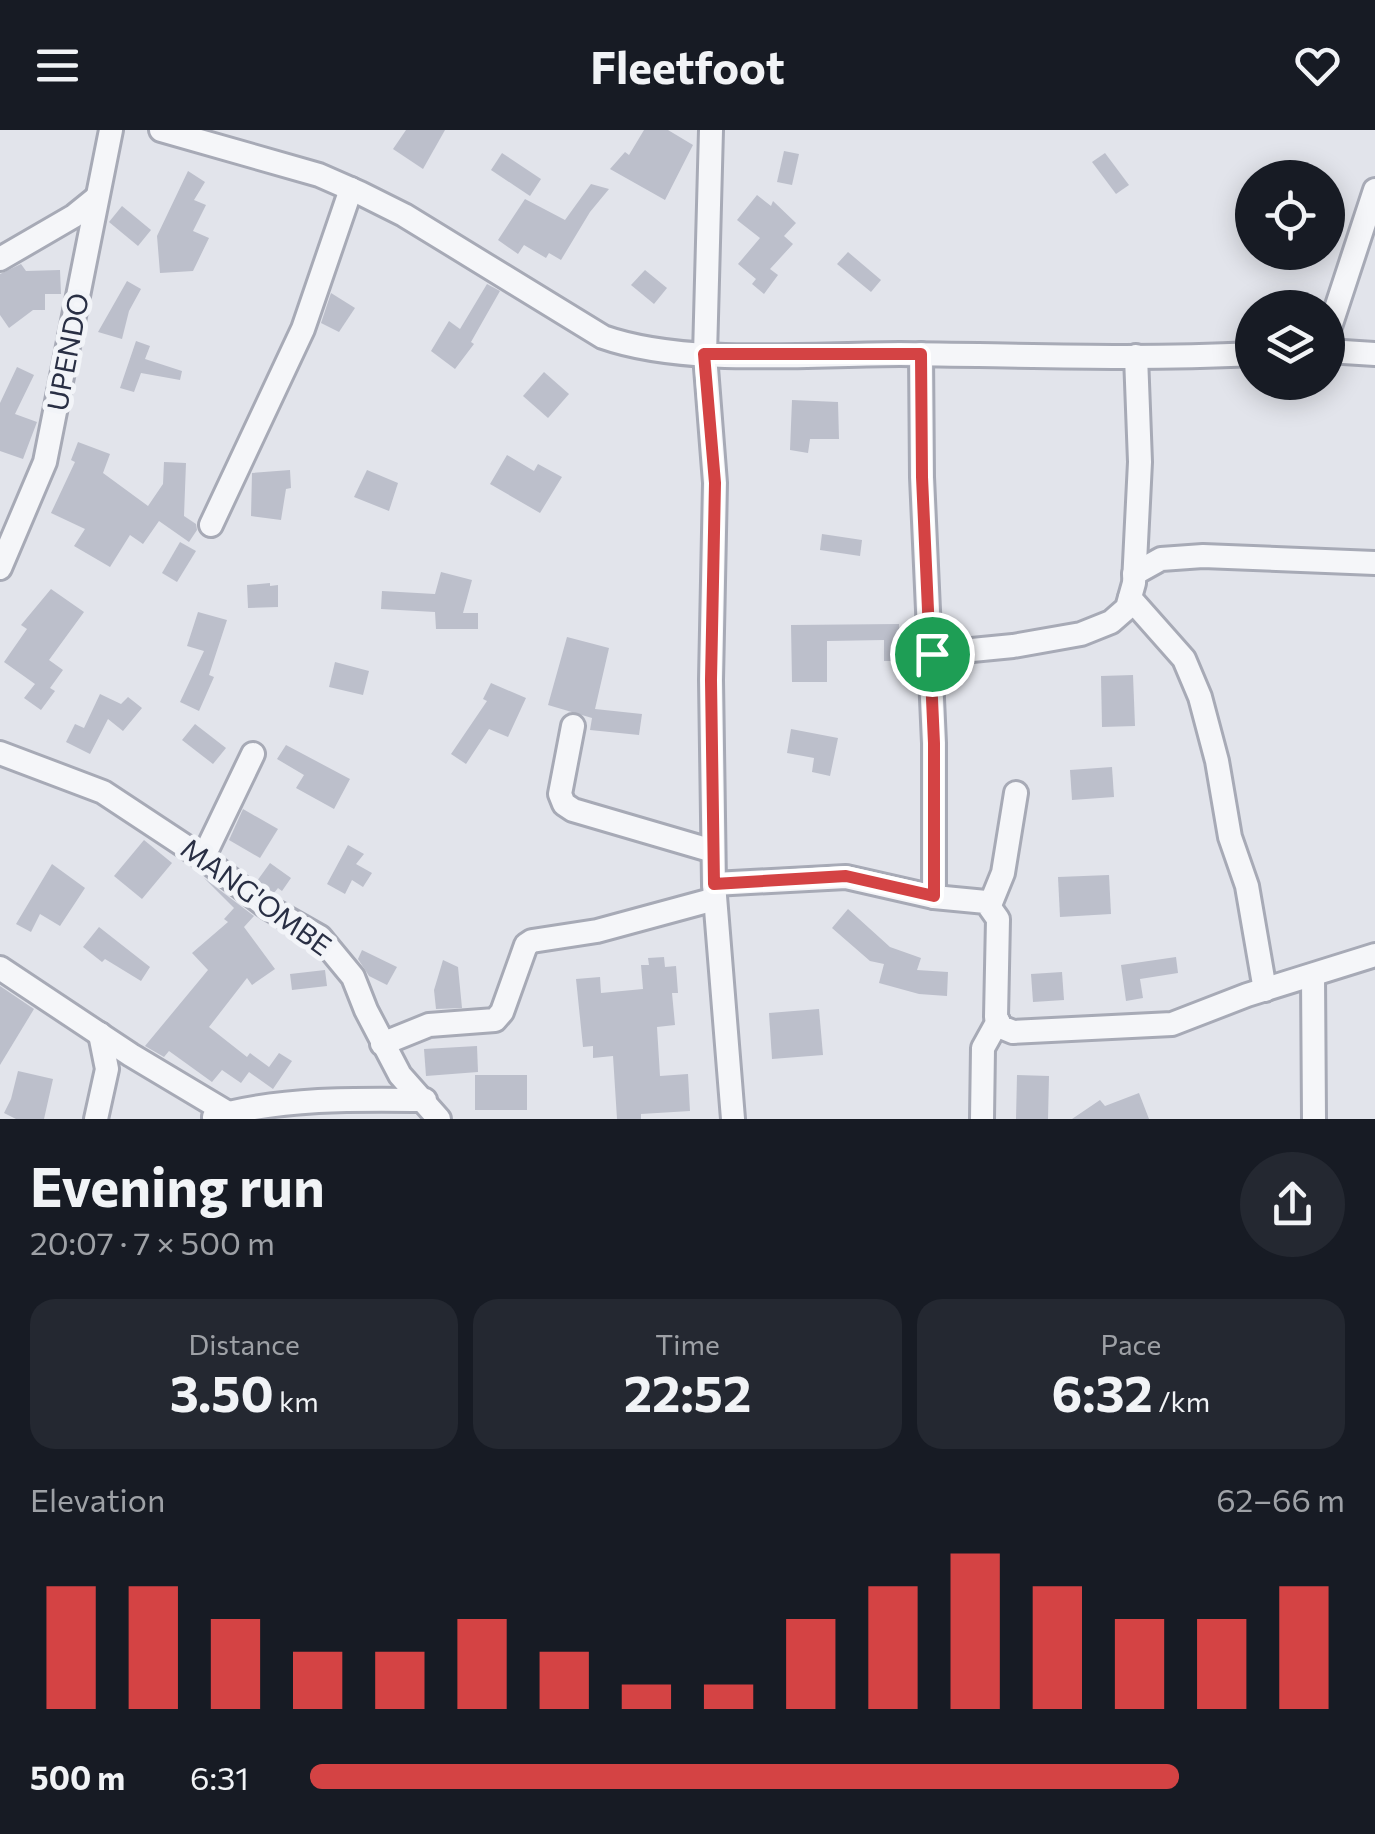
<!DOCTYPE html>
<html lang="en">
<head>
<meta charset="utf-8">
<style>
  :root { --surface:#171b24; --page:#242831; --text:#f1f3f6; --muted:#9ea1a6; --accent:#d44344 }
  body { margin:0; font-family:Commissioner,sans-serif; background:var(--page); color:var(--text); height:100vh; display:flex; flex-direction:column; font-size:38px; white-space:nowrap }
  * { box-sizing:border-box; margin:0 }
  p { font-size:32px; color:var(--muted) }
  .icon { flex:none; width:55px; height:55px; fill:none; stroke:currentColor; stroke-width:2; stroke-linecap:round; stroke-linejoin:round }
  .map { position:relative; height:989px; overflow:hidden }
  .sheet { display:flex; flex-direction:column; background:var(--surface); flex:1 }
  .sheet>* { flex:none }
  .controls { position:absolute; left:1235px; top:30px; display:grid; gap:20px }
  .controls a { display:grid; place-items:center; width:110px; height:110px; border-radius:50%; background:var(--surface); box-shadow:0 5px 25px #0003; font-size:50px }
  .pin { position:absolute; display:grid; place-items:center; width:85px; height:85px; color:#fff; margin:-42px; border:5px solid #fff; border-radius:50%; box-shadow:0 2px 10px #0007 }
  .round { display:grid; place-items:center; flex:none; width:105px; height:105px; border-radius:52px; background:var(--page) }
  .headline { display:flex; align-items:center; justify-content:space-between; height:170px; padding:0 30px }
  h1 { font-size:55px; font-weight:700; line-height:75px }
  .figures { display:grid; grid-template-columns:repeat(3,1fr); gap:15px; height:170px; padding:10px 30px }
  .figures div { display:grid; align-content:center; border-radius:25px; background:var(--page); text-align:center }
  .figures b { font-size:50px; font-weight:700 }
  .figures small { font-size:28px; font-weight:400 }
  .figures p { font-size:28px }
  .chart { height:280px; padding:20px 30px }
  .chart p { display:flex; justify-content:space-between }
  .chart svg { width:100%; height:180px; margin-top:10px; stroke:var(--accent); stroke-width:6 }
  ul { padding:0 30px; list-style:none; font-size:32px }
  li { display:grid; grid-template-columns:160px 120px 1fr; align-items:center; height:75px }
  li i { height:25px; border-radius:12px; background:var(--accent) }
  header { display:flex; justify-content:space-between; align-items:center; height:130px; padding:0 30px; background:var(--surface); font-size:45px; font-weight:700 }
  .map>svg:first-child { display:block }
  .building { fill:#bcbfcb }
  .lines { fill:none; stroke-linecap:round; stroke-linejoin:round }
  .minor-casing { stroke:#a7aab6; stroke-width:28 }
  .minor { stroke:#f5f6f9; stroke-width:22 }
  .route-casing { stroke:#fff; stroke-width:20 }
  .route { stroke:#d44344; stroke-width:12 }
  .labels { text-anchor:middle; stroke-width:10; stroke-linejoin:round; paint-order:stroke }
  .street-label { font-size:28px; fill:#292f44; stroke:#f2f4f8 }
</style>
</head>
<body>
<header><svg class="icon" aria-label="menu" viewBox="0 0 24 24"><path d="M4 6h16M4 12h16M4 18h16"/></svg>Fleetfoot<svg class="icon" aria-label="heart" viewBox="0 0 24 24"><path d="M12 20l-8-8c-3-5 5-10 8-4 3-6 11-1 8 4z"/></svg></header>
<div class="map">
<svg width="1375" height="989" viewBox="0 0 1375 989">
  <rect width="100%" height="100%" fill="#e2e4eb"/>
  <g class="building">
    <polygon points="406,0 445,0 423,39 393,19"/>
    <polygon points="644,0 668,0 693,15 665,70 610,39 625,22 629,25"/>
    <polygon points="784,21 799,24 792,55 777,52"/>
    <polygon points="502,23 541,49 530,66 491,40"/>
    <polygon points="1105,23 1129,55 1116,64 1092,32"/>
    <polygon points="188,41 205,52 194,70 206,75 193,101 209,108 193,141 160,143 157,106"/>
    <polygon points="591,54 609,59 590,82 561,130 549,123 546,128 524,115 518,124 498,110 525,69 565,90"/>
    <polygon points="757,65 771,76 773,71 796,93 784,106 793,114 770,139 778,145 764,164 752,154 756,149 738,134 760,108 737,90"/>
    <polygon points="122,76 151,100 138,116 109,92"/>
    <polygon points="848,122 881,150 871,162 837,134"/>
    <polygon points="21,134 26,141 60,140 61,164 45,164 45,180 33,180 9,198 0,185 0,144"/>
    <polygon points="645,140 667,158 654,174 631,155"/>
    <polygon points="127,151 141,159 129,181 122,209 98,202"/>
    <polygon points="487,154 500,161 471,212 474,214 455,239 431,221 449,191 460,199"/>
    <polygon points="331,163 355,178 339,202 321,193"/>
    <polygon points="136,211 150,216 145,229 182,241 180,250 141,243 134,262 120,258"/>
    <polygon points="17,237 34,245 15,284 37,292 23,329 0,321 0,273"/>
    <polygon points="544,242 569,264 548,288 523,266"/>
    <polygon points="792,270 838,272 839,309 810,309 808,323 790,320"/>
    <polygon points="78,312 110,324 103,343 148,376 163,354 164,332 186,333 184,386 196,394 197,400 189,412 159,391 143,414 130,405 110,437 74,416 85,399 51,383 75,332 71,330"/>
    <polygon points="507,325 534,341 538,334 562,347 540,383 490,354"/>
    <polygon points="290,340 291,358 286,359 281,390 251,386 252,343"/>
    <polygon points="367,340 398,353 389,381 354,367"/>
    <polygon points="822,404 862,410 860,426 820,420"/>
    <polygon points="180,412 196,421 177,452 162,443"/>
    <polygon points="441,442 472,450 463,483 478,483 478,499 436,499 435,482 381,479 382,461 435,464"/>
    <polygon points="270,453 270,456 278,455 278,477 248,478 247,455"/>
    <polygon points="51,459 84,482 49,530 63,540 50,558 55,561 41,580 24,568 35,554 4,532 27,499 21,495"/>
    <polygon points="198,482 227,490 209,545 214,547 199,581 180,572 204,521 187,516"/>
    <polygon points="899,494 900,531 884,531 884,510 827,511 827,552 792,552 791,495"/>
    <polygon points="567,507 609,518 595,579 642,584 639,605 590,600 592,588 548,575"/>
    <polygon points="335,532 369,541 363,565 329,557"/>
    <polygon points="1133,545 1135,596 1102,597 1101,546"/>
    <polygon points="491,553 526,568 508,607 489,599 466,634 451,624 487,571 483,569"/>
    <polygon points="100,564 121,574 128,567 142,578 123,601 108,589 90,624 66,612 75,594 84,598"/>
    <polygon points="195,594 226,618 213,634 182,610"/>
    <polygon points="791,599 838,608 830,646 812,642 814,628 787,623"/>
    <polygon points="286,615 350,649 334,679 296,658 304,645 277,629"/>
    <polygon points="1112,637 1114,667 1072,670 1070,640"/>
    <polygon points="243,679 278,699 260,728 229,710"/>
    <polygon points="144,710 172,733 142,769 114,746"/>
    <polygon points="348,715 364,724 356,734 372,743 363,757 352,750 345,764 327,754"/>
    <polygon points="270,733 291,748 282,761 278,758 274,763 257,751"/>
    <polygon points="52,734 85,758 60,796 40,784 31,802 16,794"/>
    <polygon points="1109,745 1111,784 1060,787 1058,747"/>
    <polygon points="204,748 254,786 244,797 275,839 252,855 247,848 209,897 247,927 250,923 269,937 279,923 292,931 273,959 249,942 241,953 222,940 212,952 169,921 164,927 145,916 208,840 192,823 228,792 224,789 234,778"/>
    <polygon points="848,779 890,817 921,828 917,840 948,842 947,866 919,864 879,853 884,834 870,831 832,798"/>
    <polygon points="99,797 150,837 141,851 105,829 102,832 83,817"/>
    <polygon points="362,820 397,837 387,855 369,846 358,829"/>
    <polygon points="664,827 665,837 676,836 678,863 672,863 675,895 657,897 660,946 688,944 690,981 641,984 641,989 617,989 613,926 593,928 593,916 583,917 576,849 600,847 601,863 643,859 641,835 649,835 648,828"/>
    <polygon points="1176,827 1178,843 1140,849 1143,868 1126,871 1121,835"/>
    <polygon points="443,830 458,837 462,878 436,879 434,860"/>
    <polygon points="325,840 327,856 292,860 290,844"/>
    <polygon points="1062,842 1064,870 1033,872 1031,844"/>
    <polygon points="0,856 34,879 0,935"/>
    <polygon points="819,879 823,925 772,929 769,883"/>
    <polygon points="477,916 478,942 426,946 424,919"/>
    <polygon points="18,941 53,949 44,989 16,989 4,983 11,969"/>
    <rect x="475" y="945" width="52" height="35"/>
    <polygon points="1017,945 1049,946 1048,989 1016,989"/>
    <polygon points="1139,963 1149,989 1072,989 1100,970 1105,976"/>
  </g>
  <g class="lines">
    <defs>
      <g id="minor">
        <path d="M161,0l158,45 41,18 44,22 199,122c82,29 208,17 297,17 117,1 235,6 352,0"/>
        <polyline points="711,0 705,225 715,353 711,550 714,754 733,989"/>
        <polyline points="0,129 74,86 95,69"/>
        <polyline points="1328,203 1375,60"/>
        <polyline points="1328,221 1375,224"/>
        <polyline points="921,224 922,347 934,613 934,767"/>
        <polyline points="211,395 303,199 351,59"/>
        <polyline points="0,438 45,332 111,0"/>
        <polyline points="1134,444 1161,429 1203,426 1375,433"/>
        <polyline points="1130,468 1184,529 1200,567 1217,631 1230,707 1247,756 1265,860"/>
        <polyline points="931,524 1013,516 1081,504 1111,492 1127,478 1134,453 1140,332 1136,226"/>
        <polyline points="573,596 560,664 564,674 573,680 713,721"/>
        <polyline points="0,623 103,662 203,728 267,777 320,807 353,847 366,880 400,945 439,989"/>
        <polyline points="203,728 253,624"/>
        <polyline points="714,754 846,747 934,767 986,772 998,789 996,887 1001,897 1013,902 1172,894 1247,865 1375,825"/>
        <polyline points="990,775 1003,743 1016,663"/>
        <polyline points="0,838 131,925 228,983"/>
        <polyline points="1313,846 1314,989"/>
        <polyline points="382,914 429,895 495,890 502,882 526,815 532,811 597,801 715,769"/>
        <path d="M214,987c66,-19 142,-18 211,-17"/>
        <polyline points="96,989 107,939 100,904"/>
        <polyline points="982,989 983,918 998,891"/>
      </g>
    </defs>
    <use href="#minor" class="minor-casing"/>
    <use href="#minor" class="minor"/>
  </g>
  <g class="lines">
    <defs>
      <polygon id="route" points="704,224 921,224 922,347 934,613 934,766 846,746 714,754 711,550 715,353"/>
    </defs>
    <use href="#route" class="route-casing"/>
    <use href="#route" class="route"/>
  </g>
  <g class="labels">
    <g class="street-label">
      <text transform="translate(68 222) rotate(-79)" y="10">UPENDO</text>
      <text transform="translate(256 767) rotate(36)" y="10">MANG'OMBE</text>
    </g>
  </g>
</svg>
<div class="controls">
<a><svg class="icon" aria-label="locate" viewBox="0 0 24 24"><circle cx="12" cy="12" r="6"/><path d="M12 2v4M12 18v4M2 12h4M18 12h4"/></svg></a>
<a><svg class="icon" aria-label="layers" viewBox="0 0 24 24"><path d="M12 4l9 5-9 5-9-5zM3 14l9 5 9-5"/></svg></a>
</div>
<div class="pin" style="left:932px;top:524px;background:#1e9e55"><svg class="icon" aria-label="arrive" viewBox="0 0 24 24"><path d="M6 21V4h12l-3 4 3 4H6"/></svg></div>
</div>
<section class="sheet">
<div class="headline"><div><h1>Evening run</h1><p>20:07 · 7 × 500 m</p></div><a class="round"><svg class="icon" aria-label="share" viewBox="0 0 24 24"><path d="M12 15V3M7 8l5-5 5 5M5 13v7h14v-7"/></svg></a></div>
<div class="figures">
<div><p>Distance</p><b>3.50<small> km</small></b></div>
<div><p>Time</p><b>22:52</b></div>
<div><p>Pace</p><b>6:32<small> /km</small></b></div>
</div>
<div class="chart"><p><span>Elevation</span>62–66 m</p>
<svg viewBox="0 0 160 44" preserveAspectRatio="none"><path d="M5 44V14M15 44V14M25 44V22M35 44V30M45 44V30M55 44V22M65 44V30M75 44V38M85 44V38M95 44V22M105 44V14M115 44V6M125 44V14M135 44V22M145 44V22M155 44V14"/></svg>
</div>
<ul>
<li><b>500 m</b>6:31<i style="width:84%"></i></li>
</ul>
</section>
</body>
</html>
